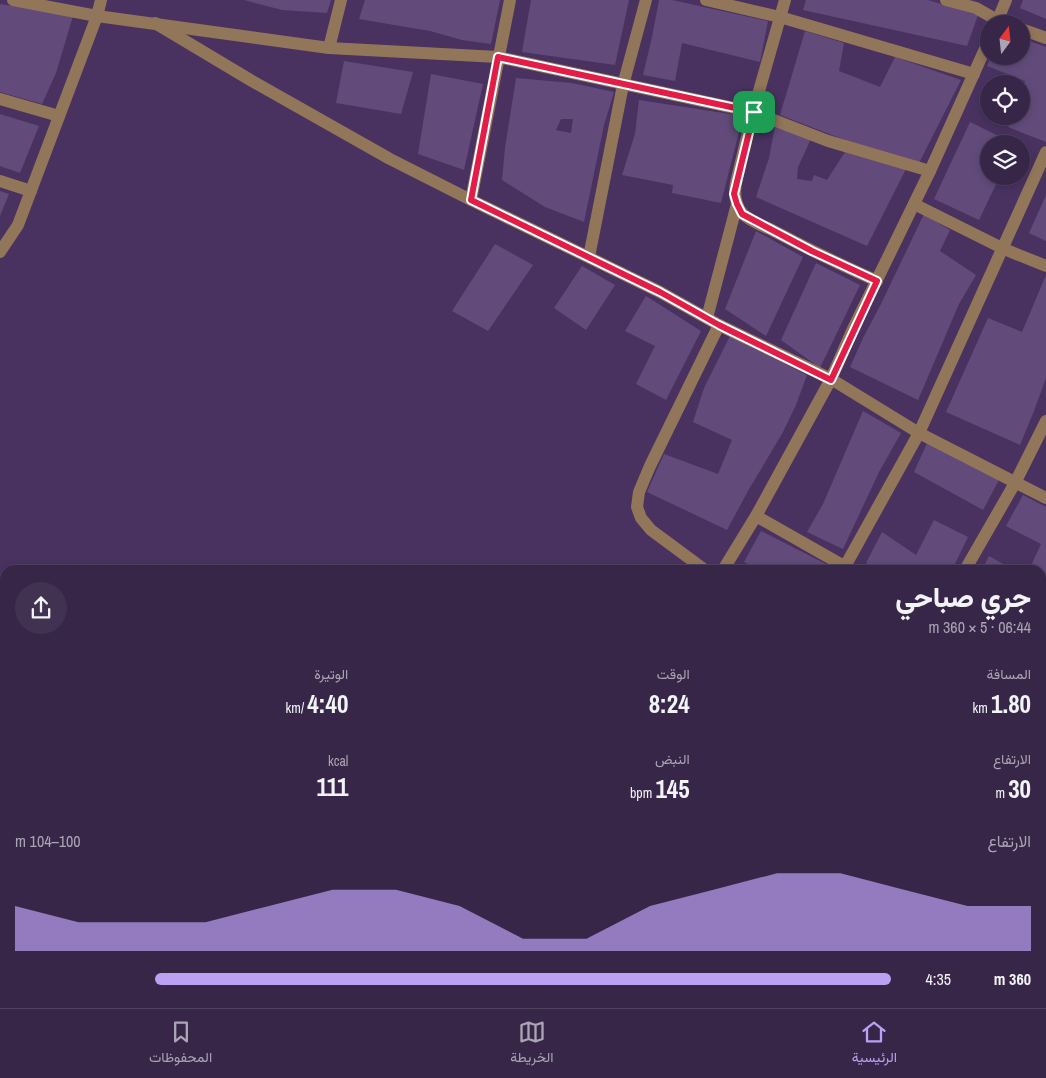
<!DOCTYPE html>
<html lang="ar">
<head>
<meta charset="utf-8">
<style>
  :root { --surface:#372648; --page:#423252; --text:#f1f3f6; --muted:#aaa5b4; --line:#514360; --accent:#bca0f2 }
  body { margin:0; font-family:"Archivo Narrow",Vazirmatn,sans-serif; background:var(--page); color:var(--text); direction:rtl; height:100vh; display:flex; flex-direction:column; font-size:19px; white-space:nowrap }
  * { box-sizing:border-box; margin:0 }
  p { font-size:16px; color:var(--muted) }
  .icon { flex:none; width:28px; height:28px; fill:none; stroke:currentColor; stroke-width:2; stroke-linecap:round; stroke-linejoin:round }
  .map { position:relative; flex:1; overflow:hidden; direction:ltr }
  .sheet { position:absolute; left:0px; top:565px; width:1046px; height:444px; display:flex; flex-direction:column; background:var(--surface); border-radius:15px 15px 0 0; box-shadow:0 2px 8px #0003,0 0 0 1px var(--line); direction:rtl }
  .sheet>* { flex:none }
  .needle { width:32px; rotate:15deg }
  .fabs { position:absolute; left:980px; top:15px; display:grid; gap:10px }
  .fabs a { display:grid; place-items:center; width:50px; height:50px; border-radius:50%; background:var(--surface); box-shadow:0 2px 8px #0003,0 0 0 1px var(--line); font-size:25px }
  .pin { position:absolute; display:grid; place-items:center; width:42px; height:42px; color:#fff; margin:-21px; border-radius:10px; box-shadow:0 2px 8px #0006 }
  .round { display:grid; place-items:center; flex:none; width:52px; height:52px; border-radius:26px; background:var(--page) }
  .overview { display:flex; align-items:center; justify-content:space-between; height:85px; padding:0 15px }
  h1 { font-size:28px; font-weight:800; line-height:38px }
  .stats { display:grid; grid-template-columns:repeat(3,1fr); gap:8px; height:85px; padding:5px 15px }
  .stats div { display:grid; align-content:center }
  .stats b { font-size:25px; font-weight:800 }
  .stats small { font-size:14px; font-weight:400 }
  .stats p { font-size:14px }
  .chart { height:140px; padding:10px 15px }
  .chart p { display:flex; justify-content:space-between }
  .chart svg { width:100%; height:90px; margin-top:5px; fill:var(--accent); opacity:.7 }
  ul { padding:0 15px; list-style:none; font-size:16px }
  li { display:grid; grid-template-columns:80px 60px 1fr; align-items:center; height:38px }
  li i { height:12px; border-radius:6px; background:var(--accent) }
  .dock { display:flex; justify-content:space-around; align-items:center; height:70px; border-top:1px solid var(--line); background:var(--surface); font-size:14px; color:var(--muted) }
  .dock a { display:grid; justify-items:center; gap:2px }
  .dock .on { color:var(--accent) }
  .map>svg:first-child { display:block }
  .building { fill:#624b7b; fill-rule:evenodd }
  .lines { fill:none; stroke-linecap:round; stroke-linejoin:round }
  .minor { stroke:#92765a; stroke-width:12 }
  .route-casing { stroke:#fff; stroke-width:10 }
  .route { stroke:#e11d48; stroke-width:6 }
</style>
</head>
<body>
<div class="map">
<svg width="1046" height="1008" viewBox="0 0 1046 1008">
  <rect width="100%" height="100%" fill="#493260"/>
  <g class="building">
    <polygon points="244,0 331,0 327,13 282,10"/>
    <polygon points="365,0 468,0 465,20 468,0 500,0 491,44 462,40 430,31 359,19"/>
    <polygon points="531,0 629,0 615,65 522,52"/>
    <polygon points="659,0 672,0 768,21 760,62 682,43 675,81 643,75 652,37"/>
    <polygon points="806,0 928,0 978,15 967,46 803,10"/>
    <polygon points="1023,0 1046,0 1046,19 1020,8"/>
    <polygon points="0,4 73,16 56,73 42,104 0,92"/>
    <polygon points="805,31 844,43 839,71 880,87 895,57 961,80 919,163 858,145 780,115"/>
    <polygon points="1021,38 1046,47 1046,142 1008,127 1012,116 1021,116 1021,93 1025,81 987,66 991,56 1021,56"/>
    <polygon points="344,61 413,72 401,114 336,103"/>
    <polygon points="431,74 483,84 464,170 418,154"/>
    <path d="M516,78l56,5 42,9 -10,33 -20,97 -39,-15 -43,-27 3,-32zM561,119h12l-2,14 -15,-3z"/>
    <polygon points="639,100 743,116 721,203 672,193 673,185 622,175 635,134"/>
    <polygon points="0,114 39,126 20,173 0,166"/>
    <polygon points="970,122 1015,144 989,144 989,176 1000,176 979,220 934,199"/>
    <polygon points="775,126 811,139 798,167 797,179 812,181 814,175 827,180 845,152 906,169 867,246 756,197 769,158"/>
    <polygon points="0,191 9,194 0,216"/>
    <polygon points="1046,195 1046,241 1029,233"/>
    <polygon points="924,214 950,230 940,251 976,275 959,304 918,400 850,367 863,338 881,304"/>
    <polygon points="756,231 803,257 766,336 725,309"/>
    <polygon points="495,244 533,265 488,331 452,311"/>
    <polygon points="816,263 860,285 820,368 781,340"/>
    <polygon points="582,266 615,285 586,330 554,308"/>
    <polygon points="1046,275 1046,378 1034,411 1020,445 946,412 988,318 1022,332"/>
    <polygon points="646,296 701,331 666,400 636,384 655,346 625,331"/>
    <polygon points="730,336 807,375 796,405 783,432 748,491 727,530 647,492 664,454 718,474 732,440 693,422 704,388"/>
    <polygon points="863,411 901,433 879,472 843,549 807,532 823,504"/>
    <polygon points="928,441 1000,478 983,510 914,472"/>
    <polygon points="1023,495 1046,507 1046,611 1041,620 1041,570 1029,570 1041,544 1006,526"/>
    <polygon points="934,520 968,537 952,570 877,570 866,563 882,532 916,555"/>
    <polygon points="761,531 830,566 828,570 759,570 744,562"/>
    <polygon points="989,556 1014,570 982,570"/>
    <polygon points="1041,689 1046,691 1046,814 1041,823"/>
    <polygon points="1046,883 1046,977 1041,973 1041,890"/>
    <polygon points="1041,1002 1046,1005 1046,1008 985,1008 987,1004 1041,1004"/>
    <polygon points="628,1004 689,1004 696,1008 625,1008"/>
    <polygon points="763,1004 833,1004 840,1008 771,1008"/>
    <polygon points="905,1004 946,1004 944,1008 903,1008"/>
  </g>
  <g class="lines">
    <g class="minor">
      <polyline points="13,0 97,16 329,48 498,57 753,112 828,141 930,171"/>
      <polyline points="706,0 780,17 974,74"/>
      <path d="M785,0l-32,112 -17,71c-2,11 -1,21 6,30 6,7 21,13 30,17 34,18 69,35 105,51"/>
      <polyline points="946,0 976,8 997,20 1006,24"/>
      <polyline points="155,23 252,81 390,159 471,200 660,292 719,325 831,379 919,433 1046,498"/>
      <polyline points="996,24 1006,0"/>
      <polyline points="1021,29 1046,38"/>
      <polyline points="329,48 341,0"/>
      <polyline points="0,99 59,116"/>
      <polyline points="0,181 31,191"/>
      <polyline points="471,200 510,0"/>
      <polyline points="914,204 1004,249 1046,266"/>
      <polyline points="0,252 18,225 97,16 101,0"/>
      <polyline points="589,257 623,85 646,0"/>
      <polyline points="707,318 737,204"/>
      <polyline points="756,516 851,570"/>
      <polyline points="705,570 651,530 641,518 637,507 639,492 650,466 719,325"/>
      <polyline points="723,570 756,516 831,379 853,329 930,171 989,40"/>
      <polyline points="843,570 919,433 1046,152"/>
      <polyline points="965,570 1015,483 1046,421"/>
      <polyline points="1041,658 1046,649"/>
      <polyline points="1041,678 1046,681"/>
      <polyline points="1041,871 1046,863"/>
      <polyline points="1041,995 1046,998"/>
      <polyline points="462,1004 470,1008"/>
      <polyline points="853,1004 862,1008"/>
      <polyline points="425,1008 428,1004"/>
      <polyline points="610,1008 612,1004"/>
      <polyline points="730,1008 733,1004"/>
      <polyline points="968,1008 970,1004"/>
    </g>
  </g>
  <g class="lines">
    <defs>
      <polygon id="route" points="498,57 754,112 734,194 737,204 742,214 812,251 877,281 831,380 719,325 660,292 471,200"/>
    </defs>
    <use href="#route" class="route-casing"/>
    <use href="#route" class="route"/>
  </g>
</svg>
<div class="fabs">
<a><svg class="needle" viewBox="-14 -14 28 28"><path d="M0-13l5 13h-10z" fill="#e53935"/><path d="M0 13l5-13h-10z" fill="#aaa5b4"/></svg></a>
<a><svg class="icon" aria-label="locate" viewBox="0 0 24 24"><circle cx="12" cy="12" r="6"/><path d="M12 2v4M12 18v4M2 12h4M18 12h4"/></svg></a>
<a><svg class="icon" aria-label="layers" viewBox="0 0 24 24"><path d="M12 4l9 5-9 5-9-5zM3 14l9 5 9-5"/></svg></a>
</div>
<div class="pin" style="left:754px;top:112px;background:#1e9e55"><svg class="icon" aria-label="arrive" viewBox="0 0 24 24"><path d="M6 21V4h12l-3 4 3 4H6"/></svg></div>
<section class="sheet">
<div class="overview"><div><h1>جري صباحي</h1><p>06:44 · 5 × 360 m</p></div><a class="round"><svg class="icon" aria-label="share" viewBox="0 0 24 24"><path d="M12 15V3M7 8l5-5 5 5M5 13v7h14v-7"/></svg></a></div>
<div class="stats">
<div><p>المسافة</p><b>1.80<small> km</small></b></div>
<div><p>الوقت</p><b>8:24</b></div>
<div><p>الوتيرة</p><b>4:40<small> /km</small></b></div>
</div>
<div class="stats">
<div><p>الارتفاع</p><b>30<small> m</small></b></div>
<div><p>النبض</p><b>145<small> bpm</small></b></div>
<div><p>kcal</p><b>111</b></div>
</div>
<div class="chart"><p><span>الارتفاع</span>100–104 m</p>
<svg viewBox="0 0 160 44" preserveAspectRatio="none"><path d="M0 44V22L10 30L20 30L30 30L40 22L50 14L60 14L70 22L80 38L90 38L100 22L110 14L120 6L130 6L140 14L150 22L160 22V44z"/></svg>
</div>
<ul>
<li><b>360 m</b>4:35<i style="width:84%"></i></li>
</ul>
</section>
</div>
<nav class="dock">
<a class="on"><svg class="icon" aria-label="home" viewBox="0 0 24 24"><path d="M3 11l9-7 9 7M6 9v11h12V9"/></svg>الرئيسية</a>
<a><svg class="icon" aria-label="map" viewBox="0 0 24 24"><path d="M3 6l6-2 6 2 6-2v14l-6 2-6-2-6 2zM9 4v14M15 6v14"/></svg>الخريطة</a>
<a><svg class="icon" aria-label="saved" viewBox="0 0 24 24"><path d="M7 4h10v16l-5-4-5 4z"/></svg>المحفوظات</a>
</nav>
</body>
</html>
